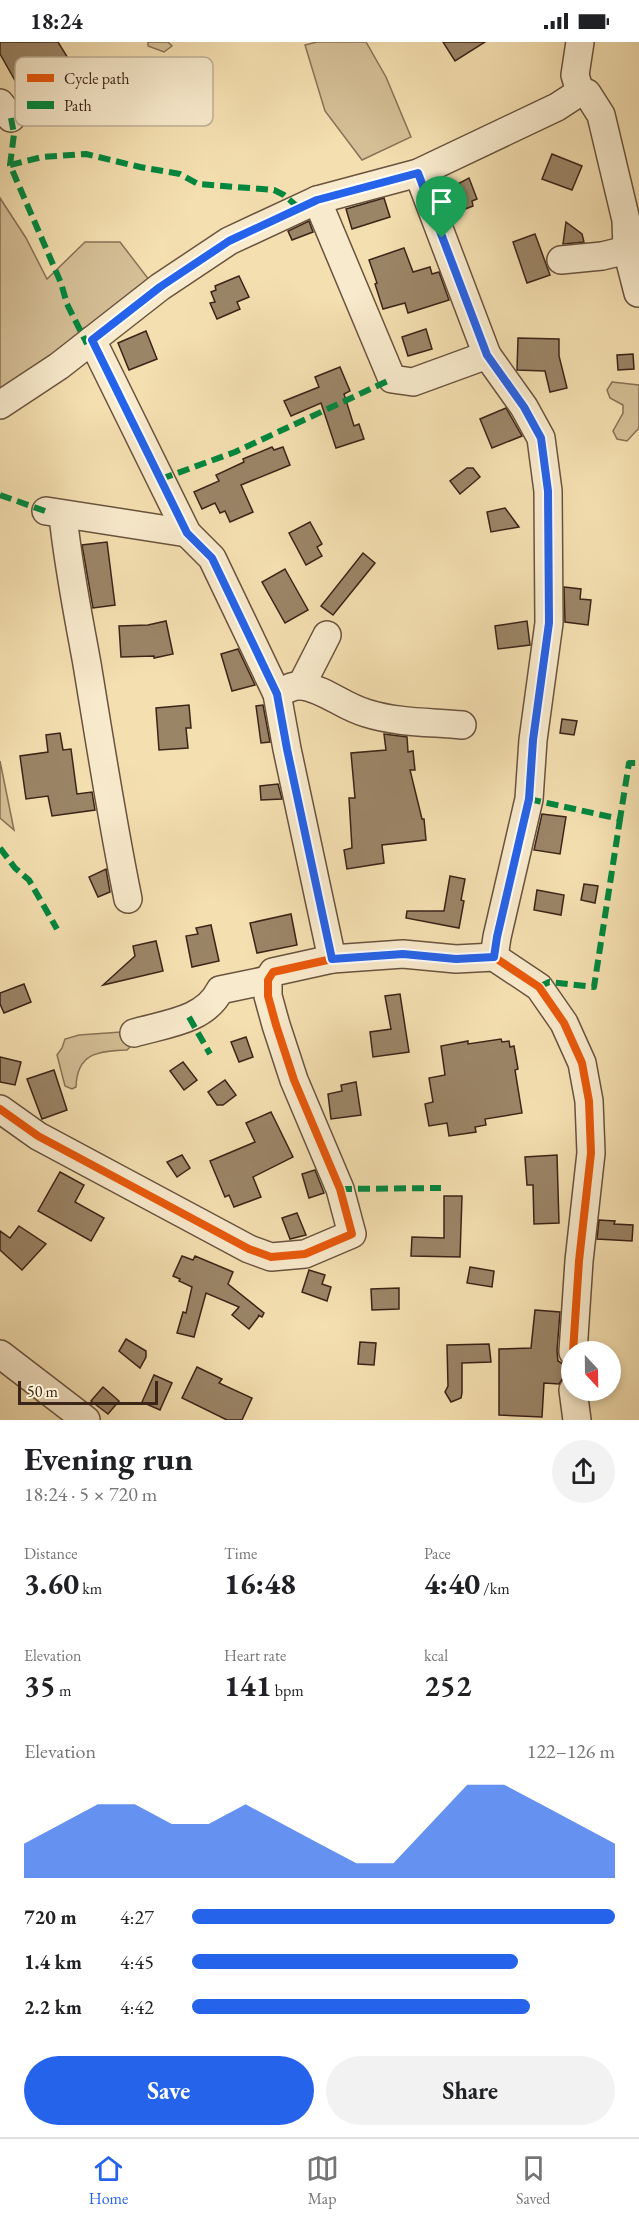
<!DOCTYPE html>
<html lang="en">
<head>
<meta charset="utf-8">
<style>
  :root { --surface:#fff; --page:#f2f2f2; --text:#202124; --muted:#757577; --line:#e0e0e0; --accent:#2563eb }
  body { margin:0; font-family:"EB Garamond",serif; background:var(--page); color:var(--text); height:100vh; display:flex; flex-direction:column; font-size:22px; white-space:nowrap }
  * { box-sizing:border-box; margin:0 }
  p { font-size:20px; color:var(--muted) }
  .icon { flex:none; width:33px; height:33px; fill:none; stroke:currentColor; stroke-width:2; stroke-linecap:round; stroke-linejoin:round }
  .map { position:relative; height:1378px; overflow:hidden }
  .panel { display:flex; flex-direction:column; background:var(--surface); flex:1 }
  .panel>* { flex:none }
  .needle { width:39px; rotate:158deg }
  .tools { position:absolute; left:561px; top:1299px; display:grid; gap:12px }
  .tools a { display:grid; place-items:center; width:60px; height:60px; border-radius:50%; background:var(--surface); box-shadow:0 3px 9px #0003; font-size:30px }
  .scale { position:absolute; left:18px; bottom:15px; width:140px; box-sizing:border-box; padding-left:6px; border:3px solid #3b2418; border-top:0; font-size:16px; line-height:21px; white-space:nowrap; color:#3b2418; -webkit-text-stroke:4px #f8eacc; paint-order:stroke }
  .pin { position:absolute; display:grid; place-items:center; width:51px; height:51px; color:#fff; margin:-62px -26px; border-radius:50% 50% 50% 0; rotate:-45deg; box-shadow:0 0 6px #0007 }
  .pin .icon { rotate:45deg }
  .round { display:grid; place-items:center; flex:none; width:63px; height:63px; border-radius:32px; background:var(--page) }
  .summary { display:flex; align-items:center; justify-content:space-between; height:102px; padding:0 24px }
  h1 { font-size:33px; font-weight:700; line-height:45px }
  .metrics { display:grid; grid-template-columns:repeat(3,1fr); gap:9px; height:102px; padding:6px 24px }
  .metrics div { display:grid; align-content:center }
  .metrics b { font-size:30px; font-weight:700 }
  .metrics small { font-size:16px; font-weight:400 }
  .metrics p { font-size:16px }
  .chart { height:168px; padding:12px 24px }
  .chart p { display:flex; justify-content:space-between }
  .chart svg { width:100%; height:108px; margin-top:6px; fill:var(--accent); opacity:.7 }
  .action { display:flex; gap:12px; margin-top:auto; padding:12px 24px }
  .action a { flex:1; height:69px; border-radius:36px; background:var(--accent); color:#fff; font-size:24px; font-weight:700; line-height:69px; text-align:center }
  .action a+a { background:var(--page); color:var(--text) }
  ul { padding:0 24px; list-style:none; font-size:20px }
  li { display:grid; grid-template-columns:96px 72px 1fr; align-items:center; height:45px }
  li i { height:15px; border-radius:8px; background:var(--accent) }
  .status { display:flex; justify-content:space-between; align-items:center; height:42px; padding:0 30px; background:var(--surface); direction:ltr }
  .status svg { height:16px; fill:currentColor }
  .tab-bar { display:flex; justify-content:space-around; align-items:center; height:84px; border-top:2px solid var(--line); background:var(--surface); font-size:16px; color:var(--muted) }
  .tab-bar a { display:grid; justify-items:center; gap:3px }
  .tab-bar .current { color:var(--accent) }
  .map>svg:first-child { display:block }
  .green { fill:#d5bf96; stroke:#887257; stroke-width:1.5 }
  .building { fill:#9b8567; stroke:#3b2418; stroke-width:1.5 }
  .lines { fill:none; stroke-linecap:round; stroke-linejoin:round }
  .minor-casing { stroke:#69533e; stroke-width:30 }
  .minor { stroke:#f8eacc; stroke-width:27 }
  .quiet { stroke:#00873e; stroke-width:6; stroke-dasharray:12 6; stroke-linecap:butt }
  .cycleway-casing { stroke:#f8eacc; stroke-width:11 }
  .cycleway { stroke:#e8590c; stroke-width:8 }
  .route-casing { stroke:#fff; stroke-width:12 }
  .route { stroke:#2563eb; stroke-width:8 }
  .key { fill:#f8eacc; stroke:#bfaf96; stroke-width:1.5 }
  .key-label { font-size:16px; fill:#3b2418 }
</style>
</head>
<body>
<div class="status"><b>18:24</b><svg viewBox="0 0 49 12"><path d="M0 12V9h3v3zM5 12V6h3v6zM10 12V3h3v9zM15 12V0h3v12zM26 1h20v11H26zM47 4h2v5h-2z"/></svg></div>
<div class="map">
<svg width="639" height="1378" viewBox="0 0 639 1378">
  <rect width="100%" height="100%" fill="#f4dfb0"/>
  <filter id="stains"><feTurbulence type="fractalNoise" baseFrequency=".00333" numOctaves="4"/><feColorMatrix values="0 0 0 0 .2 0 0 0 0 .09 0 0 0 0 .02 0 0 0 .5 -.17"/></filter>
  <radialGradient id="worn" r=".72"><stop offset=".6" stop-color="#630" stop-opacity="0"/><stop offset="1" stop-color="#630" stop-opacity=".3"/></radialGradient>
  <g class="green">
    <polygon points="148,0 168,0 172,4 164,10 148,4"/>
    <polygon points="317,0 366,0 386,35 411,95 362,118 325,69 305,3"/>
    <polygon points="0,156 26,196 47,237 85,200 120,200 150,239 56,312 0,347"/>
    <polygon points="612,340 639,343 639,386 627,399 617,397 613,389 623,371 623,363 610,356 607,348"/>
    <polygon points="0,719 14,788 0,776"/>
    <path d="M135,989l3,8 -11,11c-29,1 -50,3 -51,37l-4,2 -7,-3 -8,-31 5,-7 3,-9 14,-4z"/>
  </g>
  <g class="building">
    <polygon points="0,0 58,0 71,21 55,30 73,52 58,65 42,47 25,56 0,12"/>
    <polygon points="443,0 485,0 455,19"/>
    <polygon points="552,112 582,124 572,148 542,137"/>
    <polygon points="469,136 477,157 472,159 473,164 455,171 446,148"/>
    <polygon points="384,156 390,175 352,187 346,167"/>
    <polygon points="309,179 313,190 292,198 288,189"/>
    <polygon points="566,180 582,192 584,200 563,202"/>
    <polygon points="535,192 550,233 527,241 513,200"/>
    <polygon points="404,206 413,230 430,225 432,232 439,230 449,258 408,271 405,261 383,267 375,242 377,241 369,218"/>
    <polygon points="239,234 249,255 237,260 240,267 217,277 210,261 215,260 211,250 216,248 215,244"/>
    <polygon points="426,287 432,307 408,314 402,295"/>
    <polygon points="146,289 157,317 129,328 118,301"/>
    <polygon points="518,296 559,297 559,314 567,346 550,350 545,329 517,328"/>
    <polygon points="633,312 634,327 618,328 617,313"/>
    <polygon points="340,325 350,349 344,352 354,384 359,382 364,397 336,406 321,361 291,374 284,359 319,345 315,335"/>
    <polygon points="506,366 522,394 492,406 480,377"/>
    <polygon points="272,405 274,408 283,405 290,423 241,443 253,470 230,480 225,469 220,471 215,461 202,467 194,450 219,439 216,433 244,420 243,417"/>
    <polygon points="467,426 473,426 480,435 460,452 450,439"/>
    <polygon points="505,466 519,485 491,490 487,470"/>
    <polygon points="310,480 322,502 317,505 322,514 306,523 289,491"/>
    <polygon points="107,500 115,563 93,566 82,503"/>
    <polygon points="363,511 375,521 333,573 321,564"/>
    <polygon points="285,527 308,568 285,581 262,540"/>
    <polygon points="564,545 581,547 580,557 591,558 588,583 565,580"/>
    <polygon points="166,579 173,612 154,616 154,614 121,615 119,584 148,583"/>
    <polygon points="527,579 530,603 498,607 495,584"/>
    <polygon points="238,607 255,643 232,649 221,612"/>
    <polygon points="189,663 191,686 186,686 188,706 159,708 156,666"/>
    <polygon points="263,663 270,700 261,701 256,664"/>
    <polygon points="562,677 577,679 574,693 560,691"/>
    <polygon points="60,691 63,708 71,707 77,752 92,750 95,768 52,774 48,754 26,757 20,714 48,710 46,693"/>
    <polygon points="384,692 407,695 408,710 413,709 415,728 410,728 422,777 424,777 426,798 382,803 384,821 347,827 344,808 352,806 349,756 355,756 351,711 386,708"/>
    <polygon points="278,742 282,757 261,758 260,744"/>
    <polygon points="542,772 566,775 560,812 534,808"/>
    <polygon points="106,827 110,850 98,855 89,835"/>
    <polygon points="450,834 465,837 461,858 464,859 459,886 406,876 407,869 444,869"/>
    <polygon points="584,842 598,844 595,861 581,858"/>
    <polygon points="537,848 564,853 561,873 534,868"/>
    <polygon points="291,872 297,903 257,911 250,881"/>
    <polygon points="211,883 219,919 192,925 186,894 198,892 196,886"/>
    <polygon points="156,899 163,929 103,943 135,914 133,904"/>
    <polygon points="24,942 31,960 4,971 0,962 0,951"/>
    <polygon points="400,952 409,1010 373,1015 370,990 391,987 385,954"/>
    <polygon points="246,995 253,1015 239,1020 231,1000"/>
    <polygon points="501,997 502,1000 509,999 510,1005 514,1004 518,1027 515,1028 522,1071 485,1077 486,1083 475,1085 476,1090 449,1094 447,1081 429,1084 425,1062 433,1060 429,1036 445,1033 441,1004 468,999 468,1002"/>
    <polygon points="0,1015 21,1020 15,1043 0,1040"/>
    <polygon points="183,1020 197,1038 184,1048 170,1029"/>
    <polygon points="54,1028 67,1068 42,1077 27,1037"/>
    <polygon points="225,1038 236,1053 223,1063 217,1063 208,1050"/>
    <polygon points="356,1040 361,1073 331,1077 328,1052 342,1049 341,1043"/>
    <polygon points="271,1070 293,1115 253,1135 261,1155 234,1165 229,1153 225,1155 210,1119 255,1100 246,1081"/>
    <polygon points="182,1113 190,1126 177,1135 167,1120"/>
    <polygon points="557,1113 559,1181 534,1182 533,1143 527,1143 525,1115"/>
    <polygon points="315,1128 324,1151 309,1156 302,1132"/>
    <polygon points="60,1130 84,1143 75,1160 104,1176 91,1199 38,1169"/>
    <polygon points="444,1154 462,1154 460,1215 411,1214 412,1195 444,1196"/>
    <polygon points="297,1171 306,1193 290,1197 282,1176"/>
    <polygon points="599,1178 615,1179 614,1182 633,1183 632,1199 597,1197"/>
    <polygon points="19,1184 46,1202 22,1228 0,1208 0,1189 10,1196"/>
    <polygon points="182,1214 193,1218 195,1214 233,1230 228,1242 264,1271 262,1275 258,1273 259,1274 249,1287 232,1273 239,1265 206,1251 194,1295 177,1291 183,1270 186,1271 192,1245 179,1239 180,1237 173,1234"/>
    <polygon points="470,1225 494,1229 492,1245 467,1241"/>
    <polygon points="309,1228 325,1233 322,1242 331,1245 327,1259 302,1250"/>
    <polygon points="399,1246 399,1267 372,1268 371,1247"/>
    <polygon points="535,1268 560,1270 557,1309 558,1319 563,1322 563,1336 559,1342 544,1341 542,1375 499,1373 499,1307 531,1306"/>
    <polygon points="126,1297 146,1309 146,1315 140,1326 119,1309"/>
    <polygon points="360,1300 376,1301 374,1323 358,1322"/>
    <polygon points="489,1302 491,1320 462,1321 462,1351 461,1356 451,1360 445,1350 448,1344 447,1303"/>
    <polygon points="197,1325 222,1337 219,1341 252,1356 242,1378 227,1378 182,1356"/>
    <polygon points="154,1333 172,1341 160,1368 142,1360"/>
    <polygon points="103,1345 119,1359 108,1372 91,1359"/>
  </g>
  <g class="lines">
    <defs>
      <g id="minor">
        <polyline points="580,0 575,33 580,50"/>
        <polyline points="580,50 587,51 601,73 626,178 627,208 638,251"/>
        <polyline points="0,61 11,76"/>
        <polyline points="418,131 487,313 524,365 541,396 548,449 549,581 533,698 529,757 497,895 494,915"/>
        <polyline points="317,158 392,337 413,340 487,313"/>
        <polyline points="561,218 602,214 627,208"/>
        <polyline points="92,298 187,491 212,516 277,652 287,707 332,917"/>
        <polyline points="0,363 59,324 160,245 229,199 317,158 418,131 557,65 580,50"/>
        <polyline points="46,469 187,491"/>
        <path d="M63,473c5,51 15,99 24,149 13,79 25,157 41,235"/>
        <polyline points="301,644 327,593"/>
        <path d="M277,652c9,-4 16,-10 26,-8 23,4 41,21 63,27 31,10 65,9 96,12"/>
        <path d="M134,991c30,-9 71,-12 86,-43l48,-10"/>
        <polyline points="0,1067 38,1094 249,1207 271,1215 305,1212 352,1192 340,1147 294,1038 276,983 268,954 268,938 273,930 332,917 403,912 456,917 494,915 539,945 564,981 582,1021 589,1059 591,1111 579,1219 573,1310"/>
        <polyline points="0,1312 86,1378"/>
        <polyline points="573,1348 577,1378"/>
      </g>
    </defs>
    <use href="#minor" class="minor-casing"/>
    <use href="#minor" class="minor"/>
    <g class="quiet">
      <polyline points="11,76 14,92 10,123 61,241 67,262 87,302"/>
      <polyline points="10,123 42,115 86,112 140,125 180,132 198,142 274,148 284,153 299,166"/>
      <polyline points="161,437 235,410 392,337"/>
      <polyline points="0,453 45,469"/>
      <polyline points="529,757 620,777 629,721 639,721"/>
      <polyline points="0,806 15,826 29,838 57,887"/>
      <polyline points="539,945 549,940 594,945 620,777"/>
      <polyline points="189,975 210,1012"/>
      <polyline points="340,1147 441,1146"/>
    </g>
    <defs>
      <g id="cycleway">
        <polyline points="418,131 487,313 524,365 541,396 548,449 549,581 533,698 529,757 497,895 494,915"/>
        <polyline points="0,1067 38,1094 249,1207 271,1215 305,1212 352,1192 340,1147 294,1038 276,983 268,954 268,938 273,930 332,917 403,912 456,917 494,915 539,945 564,981 582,1021 589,1059 591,1111 579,1219 573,1310"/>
      </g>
    </defs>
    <use href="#cycleway" class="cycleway-casing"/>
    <use href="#cycleway" class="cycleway"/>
  </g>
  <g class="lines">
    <defs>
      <polygon id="route" points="418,131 487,313 524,365 541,396 548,449 549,581 533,698 529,757 497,895 494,915 456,917 403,912 332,917 287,707 277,652 212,516 187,491 92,298 160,245 229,199 317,158"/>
    </defs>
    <use href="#route" class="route-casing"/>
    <use href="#route" class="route"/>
  </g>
  <rect x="15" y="15" width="198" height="69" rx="9" class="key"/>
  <rect x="27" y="32" width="27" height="8" fill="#e8590c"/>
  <rect x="27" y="59" width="27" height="8" fill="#00873e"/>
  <g class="key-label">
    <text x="64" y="42">Cycle path</text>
    <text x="64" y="69">Path</text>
  </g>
  <rect width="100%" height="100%" filter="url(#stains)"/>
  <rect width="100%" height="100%" fill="url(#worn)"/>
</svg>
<div class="tools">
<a><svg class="needle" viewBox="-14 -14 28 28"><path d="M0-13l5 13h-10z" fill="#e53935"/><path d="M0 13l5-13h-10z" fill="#757577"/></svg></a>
</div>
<div class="scale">50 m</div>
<div class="pin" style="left:442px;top:196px;background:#1e9e55"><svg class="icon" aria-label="arrive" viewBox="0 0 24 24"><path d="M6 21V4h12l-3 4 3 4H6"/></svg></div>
</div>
<section class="panel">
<div class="summary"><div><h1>Evening run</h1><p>18:24 · 5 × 720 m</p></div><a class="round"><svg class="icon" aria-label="share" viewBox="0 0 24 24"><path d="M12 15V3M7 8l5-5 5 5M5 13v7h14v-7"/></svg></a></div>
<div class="metrics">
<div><p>Distance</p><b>3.60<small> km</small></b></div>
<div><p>Time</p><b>16:48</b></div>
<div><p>Pace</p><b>4:40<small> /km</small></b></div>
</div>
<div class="metrics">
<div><p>Elevation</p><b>35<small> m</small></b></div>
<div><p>Heart rate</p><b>141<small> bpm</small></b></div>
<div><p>kcal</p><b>252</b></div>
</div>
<div class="chart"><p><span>Elevation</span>122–126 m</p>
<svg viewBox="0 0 160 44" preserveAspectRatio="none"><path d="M0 44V30L10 22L20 14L30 14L40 22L50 22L60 14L70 22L80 30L90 38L100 38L110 22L120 6L130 6L140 14L150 22L160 30V44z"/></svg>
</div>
<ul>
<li><b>720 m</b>4:27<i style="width:100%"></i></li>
<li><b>1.4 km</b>4:45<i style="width:77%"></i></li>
<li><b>2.2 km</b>4:42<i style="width:80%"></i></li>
</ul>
<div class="action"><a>Save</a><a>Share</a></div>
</section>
<nav class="tab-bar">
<a class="current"><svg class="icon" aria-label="home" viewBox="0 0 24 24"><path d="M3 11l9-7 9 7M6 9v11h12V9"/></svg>Home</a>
<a><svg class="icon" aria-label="map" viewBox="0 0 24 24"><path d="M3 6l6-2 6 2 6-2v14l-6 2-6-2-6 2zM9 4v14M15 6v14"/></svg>Map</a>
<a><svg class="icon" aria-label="saved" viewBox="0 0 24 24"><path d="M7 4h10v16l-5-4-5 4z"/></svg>Saved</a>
</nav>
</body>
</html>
